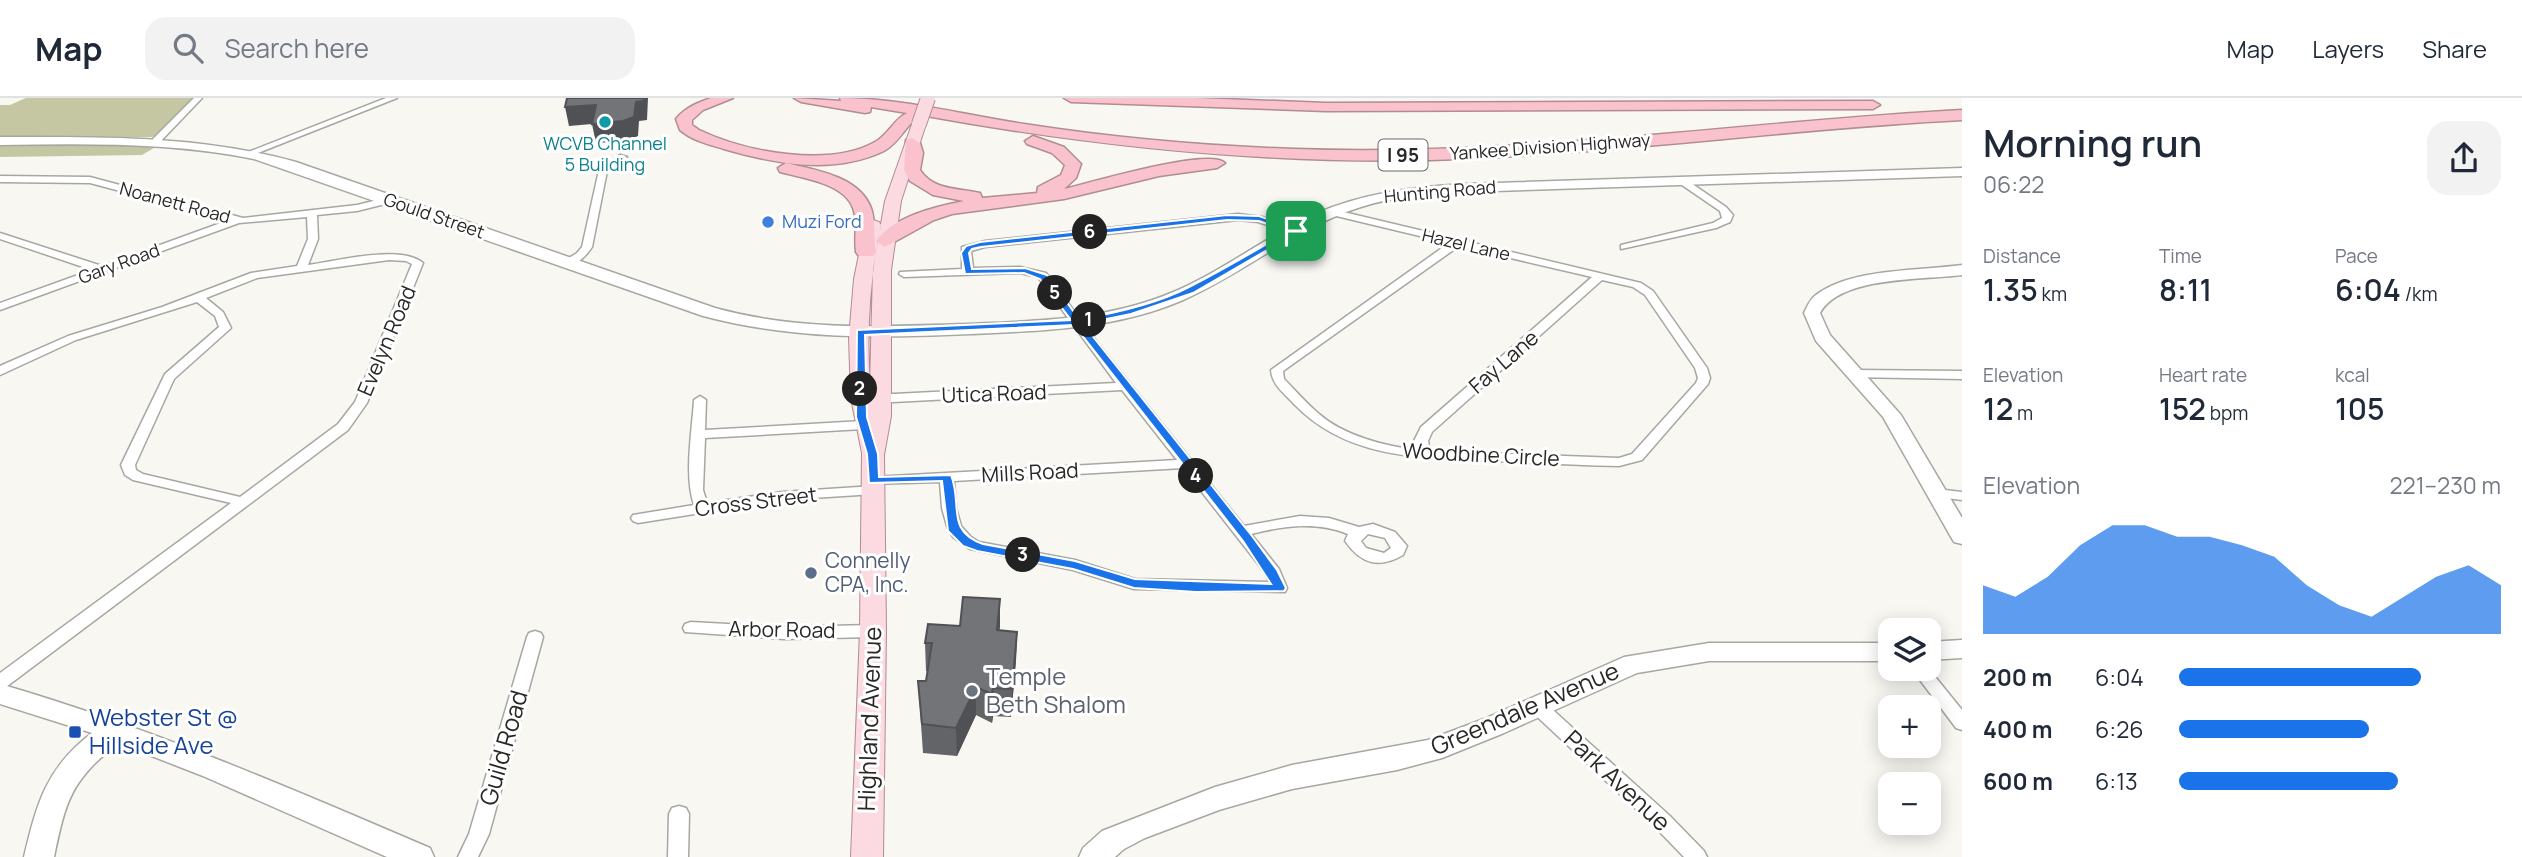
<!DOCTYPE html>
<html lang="en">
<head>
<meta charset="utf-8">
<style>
  :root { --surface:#fff; --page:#f2f2f3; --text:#1f2937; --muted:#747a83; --line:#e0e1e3; --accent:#1a73e8 }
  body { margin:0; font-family:Manrope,sans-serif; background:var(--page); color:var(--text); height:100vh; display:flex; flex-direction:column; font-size:26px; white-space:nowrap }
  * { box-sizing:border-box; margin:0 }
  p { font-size:23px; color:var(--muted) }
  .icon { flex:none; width:38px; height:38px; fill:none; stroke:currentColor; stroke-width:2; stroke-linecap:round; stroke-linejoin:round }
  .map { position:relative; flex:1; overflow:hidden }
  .drawer { display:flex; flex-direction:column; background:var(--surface); width:560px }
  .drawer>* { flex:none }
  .tools { position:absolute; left:1878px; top:520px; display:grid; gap:14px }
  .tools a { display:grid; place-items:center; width:63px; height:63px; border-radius:14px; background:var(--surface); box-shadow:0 4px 18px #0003; font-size:35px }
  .pin { position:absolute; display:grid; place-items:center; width:60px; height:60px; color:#fff; margin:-30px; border-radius:14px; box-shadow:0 4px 10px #0006 }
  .km { position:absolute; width:35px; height:35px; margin:-18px; border-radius:50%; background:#222; color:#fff; font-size:19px; line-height:35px; text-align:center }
  .round { display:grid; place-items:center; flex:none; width:74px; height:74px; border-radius:21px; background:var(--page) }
  .overview { display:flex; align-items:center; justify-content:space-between; height:119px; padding:0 21px }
  h1 { font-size:38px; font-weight:600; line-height:52px }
  .figures { display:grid; grid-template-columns:repeat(3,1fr); gap:10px; height:119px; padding:7px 21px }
  .figures div { display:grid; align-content:center }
  .figures b { font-size:30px; font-weight:600 }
  .figures small { font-size:19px; font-weight:400 }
  .figures p { font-size:19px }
  .chart { height:196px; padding:14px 21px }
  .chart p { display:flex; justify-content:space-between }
  .chart svg { width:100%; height:126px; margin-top:7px; fill:var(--accent); opacity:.7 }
  ul { padding:0 21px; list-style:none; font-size:23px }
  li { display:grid; grid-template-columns:112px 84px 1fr; align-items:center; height:52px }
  li i { height:18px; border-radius:9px; background:var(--accent) }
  header { display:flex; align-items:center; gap:42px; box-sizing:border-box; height:98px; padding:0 35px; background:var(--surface); border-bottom:2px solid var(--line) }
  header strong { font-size:33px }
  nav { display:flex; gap:38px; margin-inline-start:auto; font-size:24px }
  .search { width:490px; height:63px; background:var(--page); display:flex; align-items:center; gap:18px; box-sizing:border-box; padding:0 24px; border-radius:21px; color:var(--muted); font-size:26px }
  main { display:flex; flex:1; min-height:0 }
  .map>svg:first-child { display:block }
  .green { fill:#c4c7a1 }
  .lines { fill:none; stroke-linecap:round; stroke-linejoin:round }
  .street-casing { stroke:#a7a7a2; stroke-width:3 }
  .secondary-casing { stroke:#a7a7a2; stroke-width:3 }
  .primary-casing { stroke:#b08c93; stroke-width:2 }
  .highway-casing { stroke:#b08c93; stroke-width:3 }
  .street { fill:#fff; fill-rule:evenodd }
  .secondary { fill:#fff; fill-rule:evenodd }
  .primary { fill:#fcdae1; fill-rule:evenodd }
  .highway { fill:#fac2cd; fill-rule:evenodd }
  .primary-bridge-casing { stroke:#b08c93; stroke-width:16; stroke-linecap:butt }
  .primary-bridge { stroke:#fcdae1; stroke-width:14 }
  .wall { fill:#636467 }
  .shaded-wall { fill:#505154 }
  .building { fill:#737478; stroke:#505154; stroke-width:2 }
  .route { fill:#1a73e8; stroke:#fff; stroke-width:2; fill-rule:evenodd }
  .culture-dot { fill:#0f9aa8; stroke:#fff; stroke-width:2.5 }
  .shop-dot { fill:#3f7fe0; stroke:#fff; stroke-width:2.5 }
  .service-dot { fill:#5c6f8a; stroke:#fff; stroke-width:2.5 }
  .worship-dot { fill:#6b7280; stroke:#fff; stroke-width:2.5 }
  .transit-dot { fill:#1a4fb4; stroke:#fff; stroke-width:2.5 }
  .labels { text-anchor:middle; stroke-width:6; stroke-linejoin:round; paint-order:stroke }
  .far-culture-label { font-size:18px; fill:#0d838f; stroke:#fff }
  .far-street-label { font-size:18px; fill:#282826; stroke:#fff }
  .far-shop-label { font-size:18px; fill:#366cbe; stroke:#fff; text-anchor:start }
  .shield { fill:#fff; stroke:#686867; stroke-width:2 }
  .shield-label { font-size:19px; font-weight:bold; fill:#282826 }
  .street-label { font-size:21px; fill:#282826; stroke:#fff }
  .service-label { font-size:21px; fill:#4e5e75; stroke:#fff; text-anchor:start }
  .near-worship-label { font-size:24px; fill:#5b616d; stroke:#fff; text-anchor:start }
  .near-street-label { font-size:24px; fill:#282826; stroke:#fff }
  .near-transit-label { font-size:24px; fill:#164399; stroke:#fff; text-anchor:start }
</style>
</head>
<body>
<header>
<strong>Map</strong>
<div class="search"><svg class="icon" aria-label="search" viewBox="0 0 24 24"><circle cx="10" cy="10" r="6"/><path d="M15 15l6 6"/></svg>Search here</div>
<nav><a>Map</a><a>Layers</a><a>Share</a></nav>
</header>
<main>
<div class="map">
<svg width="1962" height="759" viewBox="0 0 1962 759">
  <rect width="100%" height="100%" fill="#f8f7f2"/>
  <g class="green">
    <polygon points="26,0 193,0 159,36 152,39 0,40 0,7 10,7"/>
    <polygon points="0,45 159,47 142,57 0,59"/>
  </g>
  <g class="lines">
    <defs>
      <g id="street">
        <polygon points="194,0 202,0 159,45 153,45 153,41"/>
        <polygon points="386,0 397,0 253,57 246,55"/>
        <path d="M620,57l7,2 -20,14 -15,76c-6,9 -16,20 -28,18v-4l13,-8 5,-6 17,-77z"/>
        <path d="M0,78l90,1 153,41 114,-13 33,-8 3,1v4l-36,9 -40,4 1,24 -10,26c29,-4 93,-21 115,-2l-56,140 -19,27 -342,257 -6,1v-15l231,-170 -98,-23 -8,-5 -4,-10 44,-91 54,-47 -4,-11 -18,-14 -121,38 -76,35v-9l68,-30 94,-29 89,-34 46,-7 11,-27 -1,-22 -68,6 -239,87v-7l92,-33 -92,-31v-6l102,33 127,-46 -139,-37 -90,-1zM389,162l17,1 6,3 -57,138 -17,22 -98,73 -97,-23 -7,-4 -1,-5 39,-86 57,-51 -8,-16 -17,-14 51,-20z"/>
        <polygon points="1679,81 1685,81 1726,109 1733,117 1730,124 1716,130 1621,151 1621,147 1713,125 1722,120 1720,113 1679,85"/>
        <path d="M1331,111l310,74 12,8 54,77 3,10 -2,6 -66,76 -23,6c-41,-1 -83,-3 -124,-5 -72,-3 -147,-1 -201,-57 -10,-11 -22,-19 -23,-34l178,-127 -121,-29 -2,-2zM1459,148l133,31 -171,150 -7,14 2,9c-31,-4 -72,-14 -97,-36 -12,-10 -23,-23 -35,-35l-1,-8zM1602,182l31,7 12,8 50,73 3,10 -2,5 -64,71 -13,4 -189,-7 -2,-10 4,-9z"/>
        <path d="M1238,116l24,3 39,14 -5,3 -38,-12 -20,-2 -253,27 -14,4 2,17 47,-1 26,6 53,72 145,181 56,-10 29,2 30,9 14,-3 22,8 12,14 -4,9c-24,14 -42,9 -58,-14l3,-7c-32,-13 -65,-8 -97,0l28,35 8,19 -2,4 -151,-3 -61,-19 -103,-21 -17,-12 -6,-11 -5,-18 -2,-26 -72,2 -2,-3 2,-3 5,-1 304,-17 -55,-70 -248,13 -6,-4 6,-4 242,-12 -78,-106 -18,-4 -116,4 -5,-3 1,-2 62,-3v-22l23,-6zM1183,370l83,106 3,8 -134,-3 -60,-19 -96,-18 -8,-5 -10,-11 -5,-18 -2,-27zM1368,436l17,4 6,10 -7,5 -18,-5 -5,-7z"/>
        <polygon points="1855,272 1962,273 1962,281 1851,279 1849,276 1851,273"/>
        <path d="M700,298l6,4 -1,30 158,-9 7,4 -7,4 -158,9 -2,52 4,13 75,-11 92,-6 7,4 -7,4 -92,6 -144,23 -5,-2 -2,-3 2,-3 61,-10c-10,-30 -2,-73 0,-105z"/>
        <polygon points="1936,391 1962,394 1962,402 1931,398 1929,395 1931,392"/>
        <polygon points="691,524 784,529 873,527 879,529 881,533 879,537 873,539 784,541 685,534 683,530 685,526"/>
        <polygon points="535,533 541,535 543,539 489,736 478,759 458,759 469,736 527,539 529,535"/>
        <polygon points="1911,570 1928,570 1962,612 1962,632 1956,630"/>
        <polygon points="1537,601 1543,603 1670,718 1704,753 1707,759 1684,759 1656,730 1531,613 1528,608 1531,603"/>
        <polygon points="679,708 686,710 689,716 688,759 668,759 669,716 672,710"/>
      </g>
      <g id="secondary">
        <path d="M0,39c101,0 198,-2 296,25l419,146c84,23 167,19 253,16 68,-3 139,-4 203,-31 51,-21 94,-56 144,-79 48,-21 98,-27 150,-30l497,-16v8l-497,16c-35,2 -71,4 -104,15 -65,20 -116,66 -178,93 -67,29 -141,31 -213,34 -93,4 -176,6 -267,-18l-449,-157c-84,-17 -169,-15 -254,-14z"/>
        <path d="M1962,167v10c-38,5 -122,1 -142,38l10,22 71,80 61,103v26l-8,-2 -3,-5 -68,-120 -67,-76 -12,-28c3,-6 6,-14 12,-18 35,-27 103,-24 146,-30z"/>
        <polygon points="1962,542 1962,560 1928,562 1928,544"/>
        <polygon points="1709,545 1890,545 1890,563 1709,563 1637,575 1504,635 1442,660 1397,672 1292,691 1219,712 1145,740 1124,751 1115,759 1079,759 1083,750 1102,733 1215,689 1292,667 1428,642 1484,621 1624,559"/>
        <path d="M0,586c148,43 288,103 430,164l4,9h-47l-184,-81 -85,-33c-47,38 -52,56 -64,114h-30c13,-54 22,-89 68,-124l-92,-29z"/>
      </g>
      <path id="primary" d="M919,22l7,4 -25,77 -10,69v146l-7,39 2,176 -3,226h-32l9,-226 2,-178 -11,-55 -2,-60 5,-59 11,-54 8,-5 6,2 2,3c-11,53 -15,106 -11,160l3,-115 12,-69 27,-77z"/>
      <g id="highway">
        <path d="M711,0h22l-30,12 -11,10v5l7,5c46,22 130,38 176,12 13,-7 19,-23 32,-29l-36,-6 -1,5 -5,1 -64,-11 -7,-4 47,3 -1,-3c62,0 123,17 184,26 90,14 180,22 271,25 224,8 444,-27 667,-39v10c-178,9 -354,35 -532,40 -173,4 -345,-15 -515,-46l-1,6c-10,10 -17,24 -30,31 -51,24 -108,13 -160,-2 -16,-5 -31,-8 -44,-19l-4,-11c10,-12 21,-16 35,-21z"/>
        <polygon points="1064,0 1196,0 1326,5 1873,3 1880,7 1873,11 1326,13 1071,4"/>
        <path d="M1033,38l31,11 17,17 -5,14 -12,11c25,-6 146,-42 161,-26l-8,5 -58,8 -95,23 -112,15 -18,6 -49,27 -9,-6c19,-25 58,-34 88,-40l-31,-6 -23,-14 -6,-11 2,-30 6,-2 8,5 3,10 -3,17c14,21 39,18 60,23l2,5 55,-5 1,-6 23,-12 4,-10 -13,-12 -25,-9 -2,-3z"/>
        <path d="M786,65c29,7 73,13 85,45 5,13 2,30 5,44l-3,4h-14l-3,-4c-2,-14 2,-31 -3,-44 -9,-25 -51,-30 -73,-36l-2,-4z"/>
      </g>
    </defs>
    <use href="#street" class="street-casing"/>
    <use href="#secondary" class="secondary-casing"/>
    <use href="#primary" class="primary-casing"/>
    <use href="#highway" class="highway-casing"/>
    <use href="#street" class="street"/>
    <use href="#secondary" class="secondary"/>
    <use href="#primary" class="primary"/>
    <use href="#highway" class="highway"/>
    <defs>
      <polyline id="primary-bridge" points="919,26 928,0"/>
    </defs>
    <use href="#primary-bridge" class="primary-bridge-casing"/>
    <use href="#primary-bridge" class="primary-bridge"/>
  </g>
  <polygon class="wall" points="999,532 1017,534 1016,562 1011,619 993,618 992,625 976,617 957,658 923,655 918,583 926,583 928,573 926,573 925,545"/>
  <g class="shaded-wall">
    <polygon points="644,0 648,0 647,22 639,23 638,38 627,43 596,45 592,26 569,28 565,9 636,4"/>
    <polygon points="1000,501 1000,529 996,561 997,532"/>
    <polygon points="1017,534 1016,562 1011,619 1012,591"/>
    <polygon points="976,589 976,617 957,658 956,630"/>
    <polygon points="993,590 993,618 992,625 992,596"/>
  </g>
  <g class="building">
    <polygon points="567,0 644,0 643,3 636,4 634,19 623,23 592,26 596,7 565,9"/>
    <polygon points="963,499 1000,501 997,532 1017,534 1012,591 993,590 992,596 976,589 956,630 922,626 918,583 926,583 932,545 925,545 928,526 960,528"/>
  </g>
  <path class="route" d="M1227,117l32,1 41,15 -107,62 -62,21 -48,10 169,212 25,34 9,18 -2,3 -88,1 -62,-4 -61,-19 -96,-18 -14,-5 -15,-15 -6,-50 -73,2 -2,-29 -11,-37 1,-87 214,-10 -31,-41 -16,-6 -59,1 -4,-21 5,-7 14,-4zM1227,122l32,1 30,10c-33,19 -66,39 -100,56 -33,17 -73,26 -110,32l-32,-44 -22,-7 -53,1 -3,-16 3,-4 9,-2zM1074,227l169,216 28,43 -136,-5 -60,-18 -92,-17c-38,-13 -20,-40 -32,-69l-72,2 -1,-23 -11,-37 -2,-82z"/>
  <circle class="culture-dot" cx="605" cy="24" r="7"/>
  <circle class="shop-dot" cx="768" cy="124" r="7"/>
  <circle class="service-dot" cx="811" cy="475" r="7"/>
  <circle class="worship-dot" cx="972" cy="593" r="7"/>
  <rect class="transit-dot" x="68" y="627" width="14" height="14" rx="3.5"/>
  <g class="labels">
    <g class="far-culture-label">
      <text x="605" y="52">WCVB Channel<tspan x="605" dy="21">5 Building</tspan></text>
    </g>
    <g class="far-street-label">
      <text transform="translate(1550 49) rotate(-4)" y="6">Yankee Division Highway</text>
      <text transform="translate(1440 94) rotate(-5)" y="6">Hunting Road</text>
      <text transform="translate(175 105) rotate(15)" y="6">Noanett Road</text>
      <text transform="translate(434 118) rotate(19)" y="6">Gould Street</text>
      <text transform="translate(1466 147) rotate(13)" y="6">Hazel Lane</text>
      <text transform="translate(119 166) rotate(-20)" y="6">Gary Road</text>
    </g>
    <g class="far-shop-label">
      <text x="782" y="130">Muzi Ford</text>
    </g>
    <rect class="shield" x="1378.5" y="41.5" width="49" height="31" rx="5"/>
    <g class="shield-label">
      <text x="1403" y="64">I 95</text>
    </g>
    <g class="street-label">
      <text transform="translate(387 243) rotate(-67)" y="7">Evelyn Road</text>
      <text transform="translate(1504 264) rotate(-41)" y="7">Fay Lane</text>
      <text transform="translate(994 296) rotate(-2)" y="7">Utica Road</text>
      <text transform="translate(1481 357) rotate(3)" y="7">Woodbine Circle</text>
      <text transform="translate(1030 375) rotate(-3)" y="7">Mills Road</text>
      <text transform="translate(756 404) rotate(-7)" y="7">Cross Street</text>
      <text transform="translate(782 532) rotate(1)" y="7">Arbor Road</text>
    </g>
    <g class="service-label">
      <text x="825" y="470">Connelly<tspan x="825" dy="24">CPA, Inc.</tspan></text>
    </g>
    <g class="near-worship-label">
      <text x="986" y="587">Temple<tspan x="986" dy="28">Beth Shalom</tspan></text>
    </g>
    <g class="near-street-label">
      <text transform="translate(1525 611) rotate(-23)" y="8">Greendale Avenue</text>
      <text transform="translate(870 621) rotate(-88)" y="8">Highland Avenue</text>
      <text transform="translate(504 650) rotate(-74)" y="8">Guild Road</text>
      <text transform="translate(1617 683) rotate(43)" y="8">Park Avenue</text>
    </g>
    <g class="near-transit-label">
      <text x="89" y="628">Webster St @<tspan x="89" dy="28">Hillside Ave</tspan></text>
    </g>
  </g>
</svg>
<div class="tools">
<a><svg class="icon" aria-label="layers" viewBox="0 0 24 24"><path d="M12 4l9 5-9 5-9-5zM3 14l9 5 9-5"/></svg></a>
<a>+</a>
<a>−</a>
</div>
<div class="pin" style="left:1296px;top:133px;background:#1e9e55"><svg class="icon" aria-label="arrive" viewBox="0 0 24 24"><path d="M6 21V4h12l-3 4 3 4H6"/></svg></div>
<b class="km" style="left:1089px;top:222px">1</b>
<b class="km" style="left:860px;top:291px">2</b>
<b class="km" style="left:1023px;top:457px">3</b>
<b class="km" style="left:1196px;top:378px">4</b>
<b class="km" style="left:1055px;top:195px">5</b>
<b class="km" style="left:1090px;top:134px">6</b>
</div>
<section class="drawer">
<div class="overview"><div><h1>Morning run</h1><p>06:22</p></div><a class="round"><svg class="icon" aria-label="share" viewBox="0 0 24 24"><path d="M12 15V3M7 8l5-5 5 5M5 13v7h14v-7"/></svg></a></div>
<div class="figures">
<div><p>Distance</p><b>1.35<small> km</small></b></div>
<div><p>Time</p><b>8:11</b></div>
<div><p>Pace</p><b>6:04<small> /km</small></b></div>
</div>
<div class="figures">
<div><p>Elevation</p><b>12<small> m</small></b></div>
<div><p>Heart rate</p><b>152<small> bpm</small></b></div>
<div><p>kcal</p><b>105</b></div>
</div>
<div class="chart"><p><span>Elevation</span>221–230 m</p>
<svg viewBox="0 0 160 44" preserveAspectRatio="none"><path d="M0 44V27L10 31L20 24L30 13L40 6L50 6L60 10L70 10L80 13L90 17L100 27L110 34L120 38L130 31L140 24L150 20L160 27V44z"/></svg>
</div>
<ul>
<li><b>200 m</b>6:04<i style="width:75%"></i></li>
<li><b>400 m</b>6:26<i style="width:59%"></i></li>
<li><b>600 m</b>6:13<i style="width:68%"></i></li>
</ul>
</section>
</main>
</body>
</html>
